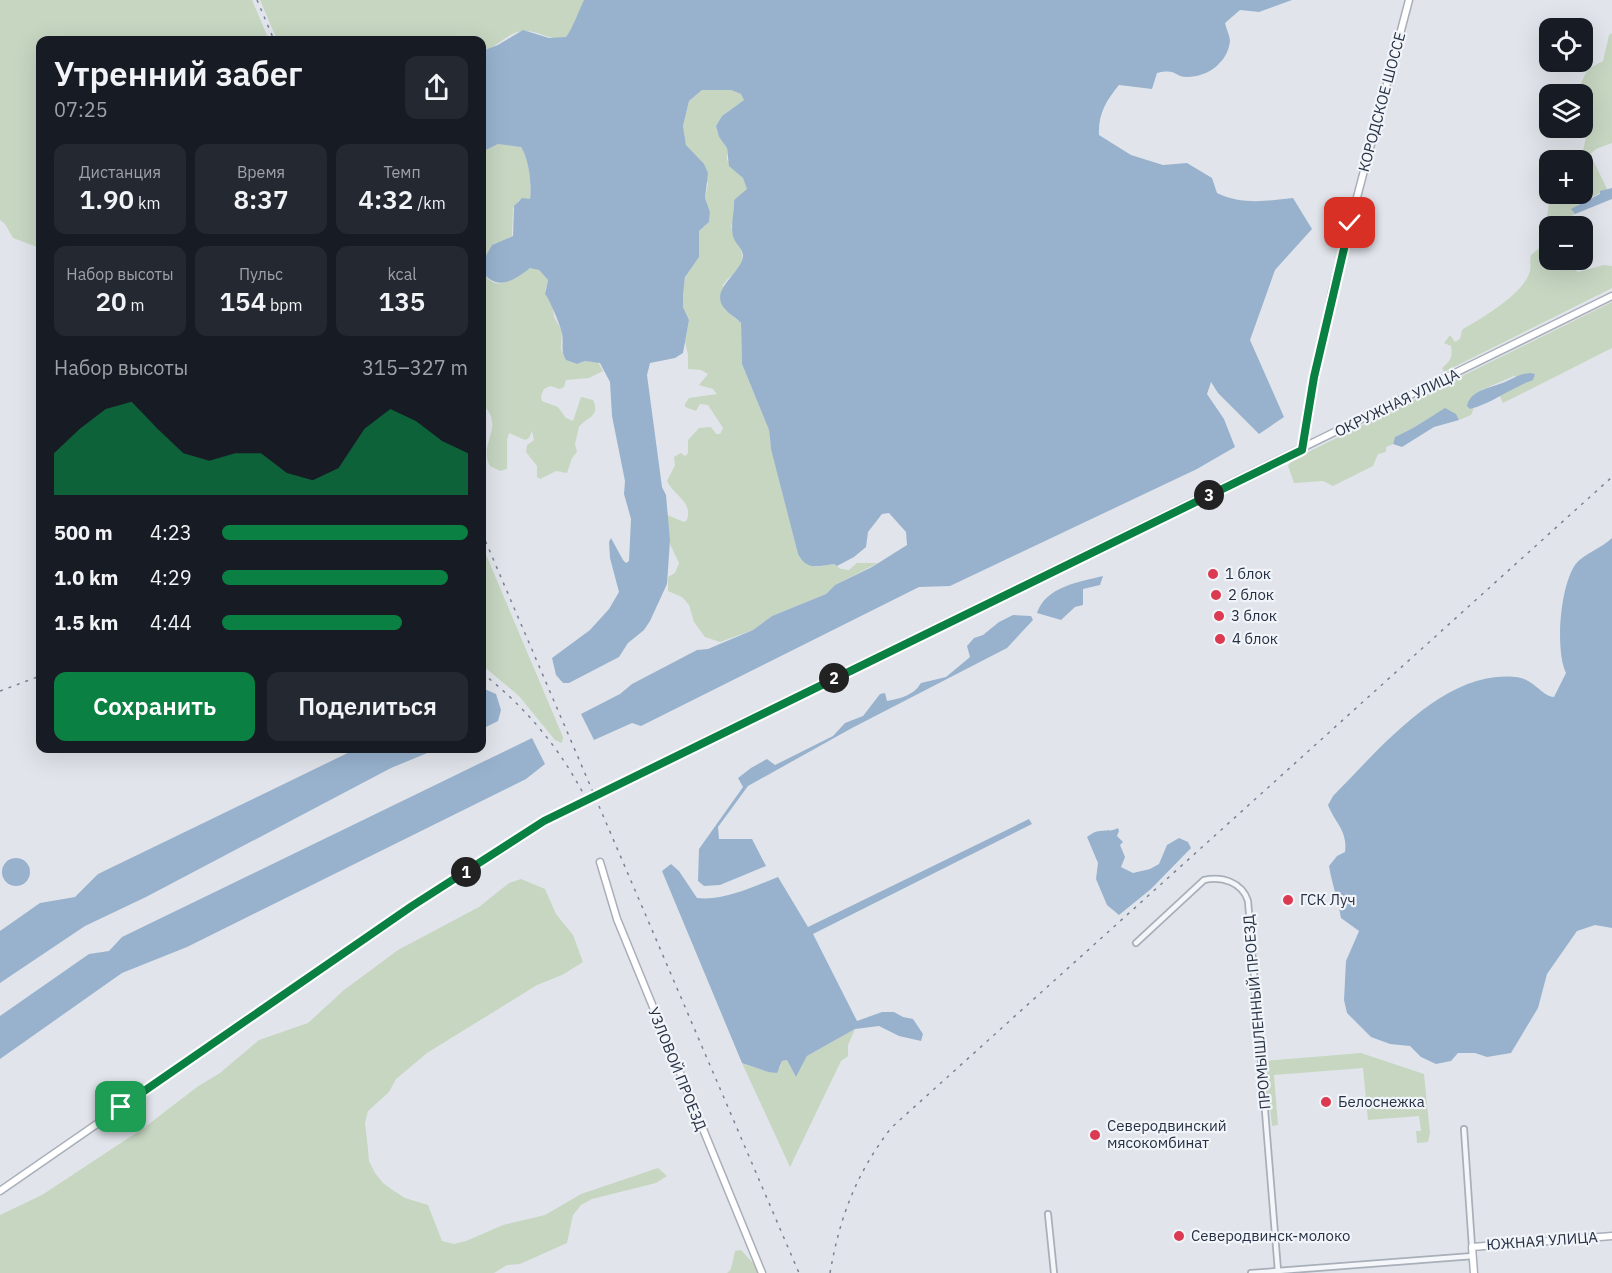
<!DOCTYPE html>
<html lang="ru">
<head>
<meta charset="utf-8">
<style>
  :root { --surface:#171b24; --page:#242831; --text:#f1f3f6; --muted:#9ea1a6; --accent:#0b8043 }
  body { margin:0; font-family:"IBM Plex Sans",sans-serif; background:var(--page); color:var(--text); height:100vh; display:flex; flex-direction:column; font-size:22px; white-space:nowrap }
  * { box-sizing:border-box; margin:0 }
  p { font-size:20px; color:var(--muted) }
  .icon { flex:none; width:33px; height:33px; fill:none; stroke:currentColor; stroke-width:2; stroke-linecap:round; stroke-linejoin:round }
  .map { position:relative; flex:1; overflow:hidden }
  .panel { position:absolute; left:36px; top:36px; width:450px; height:717px; display:flex; flex-direction:column; background:var(--surface); border-radius:12px; box-shadow:0 6px 24px #0002 }
  .panel>* { flex:none }
  .buttons { position:absolute; left:1539px; top:18px; display:grid; gap:12px }
  .buttons a { display:grid; place-items:center; width:54px; height:54px; border-radius:12px; background:var(--surface); box-shadow:0 6px 24px #0002; font-size:30px }
  .pin { position:absolute; display:grid; place-items:center; width:51px; height:51px; color:#fff; margin:-26px; border-radius:12px; box-shadow:0 3px 9px #0006 }
  .km { position:absolute; width:30px; height:30px; margin:-15px; border-radius:50%; background:#222; color:#fff; font-size:16px; line-height:30px; text-align:center }
  .round { display:grid; place-items:center; flex:none; width:63px; height:63px; border-radius:12px; background:var(--page) }
  .overview { display:flex; align-items:center; justify-content:space-between; height:102px; padding:0 18px }
  h1 { font-size:33px; font-weight:600; line-height:45px }
  .figures { display:grid; grid-template-columns:repeat(3,1fr); gap:9px; height:102px; padding:6px 18px }
  .figures div { display:grid; align-content:center; border-radius:12px; background:var(--page); text-align:center }
  .figures b { font-size:26px; font-weight:600 }
  .figures small { font-size:16px; font-weight:400 }
  .figures p { font-size:16px }
  .chart { height:168px; padding:12px 18px }
  .chart p { display:flex; justify-content:space-between }
  .chart svg { width:100%; height:108px; margin-top:6px; fill:var(--accent); opacity:.7 }
  .action { display:flex; gap:12px; margin-top:auto; padding:12px 18px }
  .action a { flex:1; height:69px; border-radius:12px; background:var(--accent); color:#fff; font-size:24px; font-weight:600; line-height:69px; text-align:center }
  .action a+a { background:var(--page); color:var(--text) }
  ul { padding:0 18px; list-style:none; font-size:20px }
  li { display:grid; grid-template-columns:96px 72px 1fr; align-items:center; height:45px }
  li i { height:15px; border-radius:8px; background:var(--accent) }
  .map>svg:first-child { display:block }
  .green { fill:#c6d6c1 }
  .water { fill:#98b2ce }
  .lines { fill:none; stroke-linecap:round; stroke-linejoin:round }
  .street-casing { stroke:#a9afb9; stroke-width:8 }
  .secondary-casing { stroke:#a9afb9; stroke-width:9 }
  .street { stroke:#f4f6f9; stroke-width:4.5 }
  .secondary { stroke:#fff; stroke-width:6 }
  .rail { stroke:#798396; stroke-width:1.5; stroke-dasharray:3 6; stroke-linecap:butt }
  .secondary-bridge-casing { stroke:#a9afb9; stroke-width:9; stroke-linecap:butt }
  .secondary-bridge { stroke:#fff; stroke-width:6 }
  .route-casing { stroke:#fff; stroke-width:12 }
  .route { stroke:#0b8043; stroke-width:8 }
  .poi-dot { fill:#db3a50; stroke:#f1f4f8; stroke-width:2 }
  .labels { text-anchor:middle; stroke-width:4.5; stroke-linejoin:round; paint-order:stroke }
  .street-label { font-size:15px; fill:#273144; stroke:#f1f4f8 }
  .poi-label { font-size:15px; fill:#273144; stroke:#f1f4f8; text-anchor:start }
</style>
</head>
<body>
<div class="map">
<svg width="1612" height="1273" viewBox="0 0 1612 1273">
  <rect width="100%" height="100%" fill="#e1e5eb"/>
  <g class="green">
    <polygon points="0,0 252,0 269,40 40,40 40,248 13,238 5,224 0,220"/>
    <path d="M260,0h324l-13,31 -5,6c-16,5 -27,-7 -42,-6 -15,0 -27,17 -42,20v-11h-205z"/>
    <path d="M1612,33v110l-16,6 -9,8 7,5 13,27 -35,20 3,5 -12,6 -2,4 -11,2v34h9v3l10,1 9,8 26,-7 8,1v22l-168,84 -2,-4c8,-7 11,-10 9,-22l-7,-3 6,-8 5,7c9,-4 4,-7 8,-13 19,-11 58,-34 66,-55 3,-7 0,-13 2,-19l12,-10 6,-42h5l1,-9h27l-1,-34 5,-23 -23,-5 1,-4h18v-34h-11l2,-9 8,-1c7,-17 7,-15 22,-23l6,-26z"/>
    <path d="M702,90h29l10,4 3,6 -22,16 -6,10 3,11 8,11v12l16,18 5,11 -14,11v17l-3,10c6,13 19,32 5,45 -5,4 -9,7 -13,13l1,24 17,14 1,41 27,66 1,13 28,111 17,13 19,-3 7,5 8,1 8,-7h21l-43,22 -9,9 -54,22 -19,14 -33,12 -15,-5 -11,-15 -5,-17 -7,-8 -14,-6v-14l7,-4 4,-10 -9,-19 -3,-29 17,7 3,-2c6,-19 -13,-24 -20,-39l8,-16 -1,-8 7,-4 4,3 3,-3v-13l11,-12 12,-1 5,7h4l3,-6 -15,-23 -8,-1 -4,7 -11,-4v-3l4,-6 28,-4 -4,-5 -14,-4 9,-11 -7,-4 -13,-1v-15l-3,-12 4,-22 -6,-13 -1,-13 4,-19 13,-18v-26l10,-9 1,-10 -5,-14 3,-14 -11,-27 -11,-12 -3,-19 6,-25z"/>
    <path d="M498,144l21,1c10,9 13,42 11,54l-11,1 -6,8 -1,28 -20,9 -10,22v-115z"/>
    <path d="M532,267l7,3 9,10 -3,11 7,11 2,15 8,14 -1,18 5,11 11,4 8,-3 13,1 5,9 -14,7 -23,2 -2,7 -4,2 -10,-3 -6,3 -3,7 1,5 16,6 8,11 7,3 8,-24 12,3c8,17 -7,17 -14,27l-4,17 2,8 -5,6 -5,15 -11,-2 -16,8 -3,-2v-11l-11,-14 1,-7 7,-5 -2,-9 -3,7 -4,2 -16,-7 -2,7v29l-7,2 -10,-5c-13,-23 17,-39 -8,-62v-135c13,29 33,7 50,-2z"/>
    <path d="M1612,302v46l-109,55 -4,-9 28,-13 -13,-5 -35,15 -11,12 3,6 3,-1 -3,7 -12,5 -5,-7c-26,2 -36,14 -59,24l-2,7 -7,3v5l-8,2 -5,12 -40,20 -10,-5 -29,2 -6,-17 4,-6z"/>
    <polygon points="482,545 563,737 562,743 555,740 519,696 482,665"/>
    <polygon points="521,879 545,889 556,914 573,935 583,962 562,975 537,985 427,1053 396,1079 389,1092 368,1111 365,1123 368,1149 369,1161 375,1173 383,1183 394,1191 405,1198 428,1205 442,1241 454,1244 466,1241 503,1225 545,1215 581,1194 658,1168 667,1176 656,1183 592,1199 581,1205 573,1215 567,1243 520,1264 507,1265 494,1273 0,1273 0,1215 42,1195 145,1127 197,1087 220,1073 259,1040 308,1023 344,990 398,950 479,907 509,883"/>
    <polygon points="855,1029 848,1045 848,1056 841,1061 790,1167 742,1063 768,1072 780,1068 782,1061 787,1060 796,1077 807,1056"/>
    <polygon points="1361,1053 1424,1074 1430,1133 1428,1142 1417,1143 1416,1131 1421,1131 1419,1116 1368,1120 1363,1068 1274,1075 1278,1125 1272,1126 1265,1061"/>
    <polygon points="741,1250 754,1264 758,1273 727,1273 731,1269 735,1251"/>
  </g>
  <g class="water">
    <path d="M584,0h708l-33,12 -19,-2 -15,13c1,5 5,13 5,18 -2,21 -22,36 -43,36 -13,0 -10,-9 -30,-4l-5,16 -33,-4c-13,16 -21,29 -20,50l32,20 32,10 24,-2 25,15 5,15c25,12 50,8 76,5l19,31 -37,41 -25,70 34,77 -25,17 -41,-41 -7,-11 -4,12 17,25 11,28 -38,22 -247,117 -31,1 -278,139 -9,-3 -38,17 -13,-26 39,-20 12,-10 65,-34 11,-1 45,-19 19,-14 54,-22 9,-9 37,-18 35,-22 -1,-13 -17,-19 -7,1 -14,18 -2,15 -12,10 -17,9 -3,-2c-16,2 -27,7 -36,-10l-27,-105 -2,-19 -27,-66 -1,-41c-5,-6 -13,-9 -17,-15 -15,-19 18,-35 19,-52 0,-8 -8,-12 -10,-20 -3,-12 2,-24 1,-36l13,-11 -4,-11 -14,-12 -2,-18 -8,-11 -3,-11 6,-10 22,-16 -3,-6 -10,-4h-29l-13,11 -6,25 3,19 18,19 4,9 -3,25 5,14 -1,10 -10,9v26l-14,20 -2,17v13l6,13 -6,33 -8,5 -25,5 -3,12 15,112 4,8 4,45 -3,44 -17,37 -6,9 -16,13 -9,14 -50,26h-6l-7,-8 -4,-17 38,-28 19,-21 10,-17 -9,-34 -1,-16 2,-4 12,22 3,3 3,-2 2,-42 -7,-25 1,-13 -13,-65 -2,-34 -10,-19 -15,-2 -8,3 -11,-4c-6,-10 -2,-16 -4,-27 -1,-6 -13,-35 -17,-39l3,-14 -9,-10 -9,-2c-17,13 -33,24 -48,3l1,-10 9,-16 21,-9 1,-30 8,-8 8,1c2,-13 -1,-40 -9,-52l-23,-3 -16,8v-101l16,-6 25,-15 26,8 17,-1c6,-7 13,-27 18,-37z"/>
    <polygon points="1612,188 1612,199 1575,214 1571,209 1600,194 1600,191"/>
    <path d="M1530,373l5,1 -2,6c-21,7 -40,23 -63,29l-3,-3c4,-18 27,-18 40,-25 9,-4 13,-7 23,-8z"/>
    <path d="M1445,408l11,6 3,6 -25,7 -32,20 -9,-3 2,-7c18,-8 34,-19 50,-29z"/>
    <path d="M1612,538v390l-17,-3 -18,6 -30,43 -9,34 -27,45 -24,4 -12,-4h-17l-7,8 -15,3 -15,-7 -11,-11 -20,-2 -19,-7 -24,-24 -3,-13 2,-39 13,-30 -18,-13c-3,-18 -9,-34 -12,-52l8,-10 8,-4c3,-21 -10,-29 -17,-47l5,-9c46,-46 110,-126 182,-119 19,1 26,19 39,20l12,-24c-11,-23 -6,-86 9,-108 8,-11 27,-17 37,-27z"/>
    <path d="M1103,576l-3,9 -17,4v16l-8,2 -14,13 -24,-7c9,-27 43,-31 66,-37z"/>
    <path d="M1013,615l18,1 2,4 -26,28 -155,80 -104,58 -30,41 1,12h33l14,27 -46,19 -16,1 -6,-5 1,-32 44,-62 -5,-9 13,-10 16,-9 8,6 58,-29 12,-13 18,-7 17,-22 5,-1 2,8c14,-3 26,-5 34,-18l25,-6 24,-20 -3,-11 7,-8 9,-3 16,-13z"/>
    <polygon points="482,688 496,694 501,710 498,721 482,729"/>
    <polygon points="532,738 545,764 526,779 187,947 122,973 0,1059 0,1016 89,954 109,951 122,937"/>
    <polygon points="356,749 437,749 391,768 146,897 85,926 0,983 0,931 40,903 75,897 98,874"/>
    <path d="M1029,819l3,5 -219,110 44,87 25,-9h12l9,5 10,2 10,15 -2,7 -22,-5 -20,-10 -24,3 -48,27 -11,21 -9,-17 -5,1 -5,12 -9,-1 -26,-9 -80,-192 9,-7 8,7 18,27c28,3 55,-11 81,-21l30,50z"/>
    <path d="M1118,828l1,3 -2,5 6,6 -3,3 5,12 -4,10 12,6 17,-4 9,-5 8,-19 12,-7 9,4 3,6 -40,41 -32,26 -12,-10 -11,-26 2,-16 -11,-26c14,-11 20,-3 31,-9z"/>
    <circle cx="16" cy="872" r="14"/>
  </g>
  <g class="lines">
    <defs>
      <g id="street">
        <path d="M1136,943l68,-63c18,-4 38,2 44,21l30,370"/>
        <polyline points="1464,1129 1472,1247"/>
        <polyline points="1048,1214 1054,1273"/>
        <polyline points="1251,1273 1473,1256"/>
      </g>
      <g id="secondary">
        <polyline points="1301,450 1332,292 1409,0"/>
        <polyline points="735,726 1612,296"/>
        <polyline points="600,862 617,919 762,1273"/>
        <polyline points="0,1191 412,906 458,877"/>
        <polyline points="1474,1273 1472,1247 1612,1236"/>
      </g>
    </defs>
    <use href="#street" class="street-casing"/>
    <use href="#secondary" class="secondary-casing"/>
    <use href="#street" class="street"/>
    <use href="#secondary" class="secondary"/>
    <g class="rail">
      <polyline points="257,0 274,40"/>
      <polyline points="482,533 799,1273"/>
      <path d="M482,673c45,35 82,80 107,132"/>
      <polyline points="0,691 40,676"/>
      <path d="M830,1273c10,-57 26,-99 61,-145l721,-651"/>
    </g>
    <defs>
      <polyline id="secondary-bridge" points="458,877 544,821 735,726"/>
    </defs>
    <use href="#secondary-bridge" class="secondary-bridge-casing"/>
    <use href="#secondary-bridge" class="secondary-bridge"/>
  </g>
  <g class="lines">
    <defs>
      <polyline id="route" points="121,1107 412,906 544,821 1302,450 1314,377 1350,223"/>
    </defs>
    <use href="#route" class="route-casing"/>
    <use href="#route" class="route"/>
  </g>
  <g class="poi-dot">
    <circle cx="1213" cy="574" r="6"/>
    <circle cx="1216" cy="595" r="6"/>
    <circle cx="1219" cy="616" r="6"/>
    <circle cx="1220" cy="639" r="6"/>
    <circle cx="1288" cy="900" r="6"/>
    <circle cx="1326" cy="1102" r="6"/>
    <circle cx="1095" cy="1135" r="6"/>
    <circle cx="1179" cy="1236" r="6"/>
  </g>
  <g class="labels">
    <g class="street-label">
      <text transform="translate(1382 102) rotate(-75)" y="5">КОРОДСКОЕ ШОССЕ</text>
      <text transform="translate(1397 403) rotate(-26)" y="5">ОКРУЖНАЯ УЛИЦА</text>
      <text transform="translate(1257 1012) rotate(-95)" y="5">ПРОМЫШЛЕННЫЙ ПРОЕЗД</text>
      <text transform="translate(677 1069) rotate(68)" y="5">УЗЛОВОЙ ПРОЕЗД</text>
      <text transform="translate(1542 1241) rotate(-4)" y="5">ЮЖНАЯ УЛИЦА</text>
    </g>
    <g class="poi-label">
      <text x="1225" y="579">1 блок</text>
      <text x="1228" y="600">2 блок</text>
      <text x="1231" y="621">3 блок</text>
      <text x="1232" y="644">4 блок</text>
      <text x="1300" y="905">ГСК Луч</text>
      <text x="1338" y="1107">Белоснежка</text>
      <text x="1107" y="1131">Северодвинский<tspan x="1107" dy="17">мясокомбинат</tspan></text>
      <text x="1191" y="1241">Северодвинск-молоко</text>
    </g>
  </g>
</svg>
<div class="buttons">
<a><svg class="icon" aria-label="locate" viewBox="0 0 24 24"><circle cx="12" cy="12" r="6"/><path d="M12 2v4M12 18v4M2 12h4M18 12h4"/></svg></a>
<a><svg class="icon" aria-label="layers" viewBox="0 0 24 24"><path d="M12 4l9 5-9 5-9-5zM3 14l9 5 9-5"/></svg></a>
<a>+</a>
<a>−</a>
</div>
<div class="pin" style="left:121px;top:1107px;background:#1e9e55"><svg class="icon" aria-label="arrive" viewBox="0 0 24 24"><path d="M6 21V4h12l-3 4 3 4H6"/></svg></div>
<div class="pin" style="left:1350px;top:223px;background:#d93025"><svg class="icon" aria-label="check" viewBox="0 0 24 24"><path d="M5 12l5 5 9-10"/></svg></div>
<b class="km" style="left:466px;top:872px">1</b>
<b class="km" style="left:834px;top:678px">2</b>
<b class="km" style="left:1209px;top:495px">3</b>
<section class="panel">
<div class="overview"><div><h1>Утренний забег</h1><p>07:25</p></div><a class="round"><svg class="icon" aria-label="share" viewBox="0 0 24 24"><path d="M12 15V3M7 8l5-5 5 5M5 13v7h14v-7"/></svg></a></div>
<div class="figures">
<div><p>Дистанция</p><b>1.90<small> km</small></b></div>
<div><p>Время</p><b>8:37</b></div>
<div><p>Темп</p><b>4:32<small> /km</small></b></div>
</div>
<div class="figures">
<div><p>Набор высоты</p><b>20<small> m</small></b></div>
<div><p>Пульс</p><b>154<small> bpm</small></b></div>
<div><p>kcal</p><b>135</b></div>
</div>
<div class="chart"><p><span>Набор высоты</span>315–327 m</p>
<svg viewBox="0 0 160 44" preserveAspectRatio="none"><path d="M0 44V27L10 17L20 9L30 6L40 17L50 27L60 30L70 27L80 27L90 35L100 38L110 33L120 17L130 9L140 14L150 22L160 27V44z"/></svg>
</div>
<ul>
<li><b>500 m</b>4:23<i style="width:100%"></i></li>
<li><b>1.0 km</b>4:29<i style="width:92%"></i></li>
<li><b>1.5 km</b>4:44<i style="width:73%"></i></li>
</ul>
<div class="action"><a>Сохранить</a><a>Поделиться</a></div>
</section>
</div>
</body>
</html>
